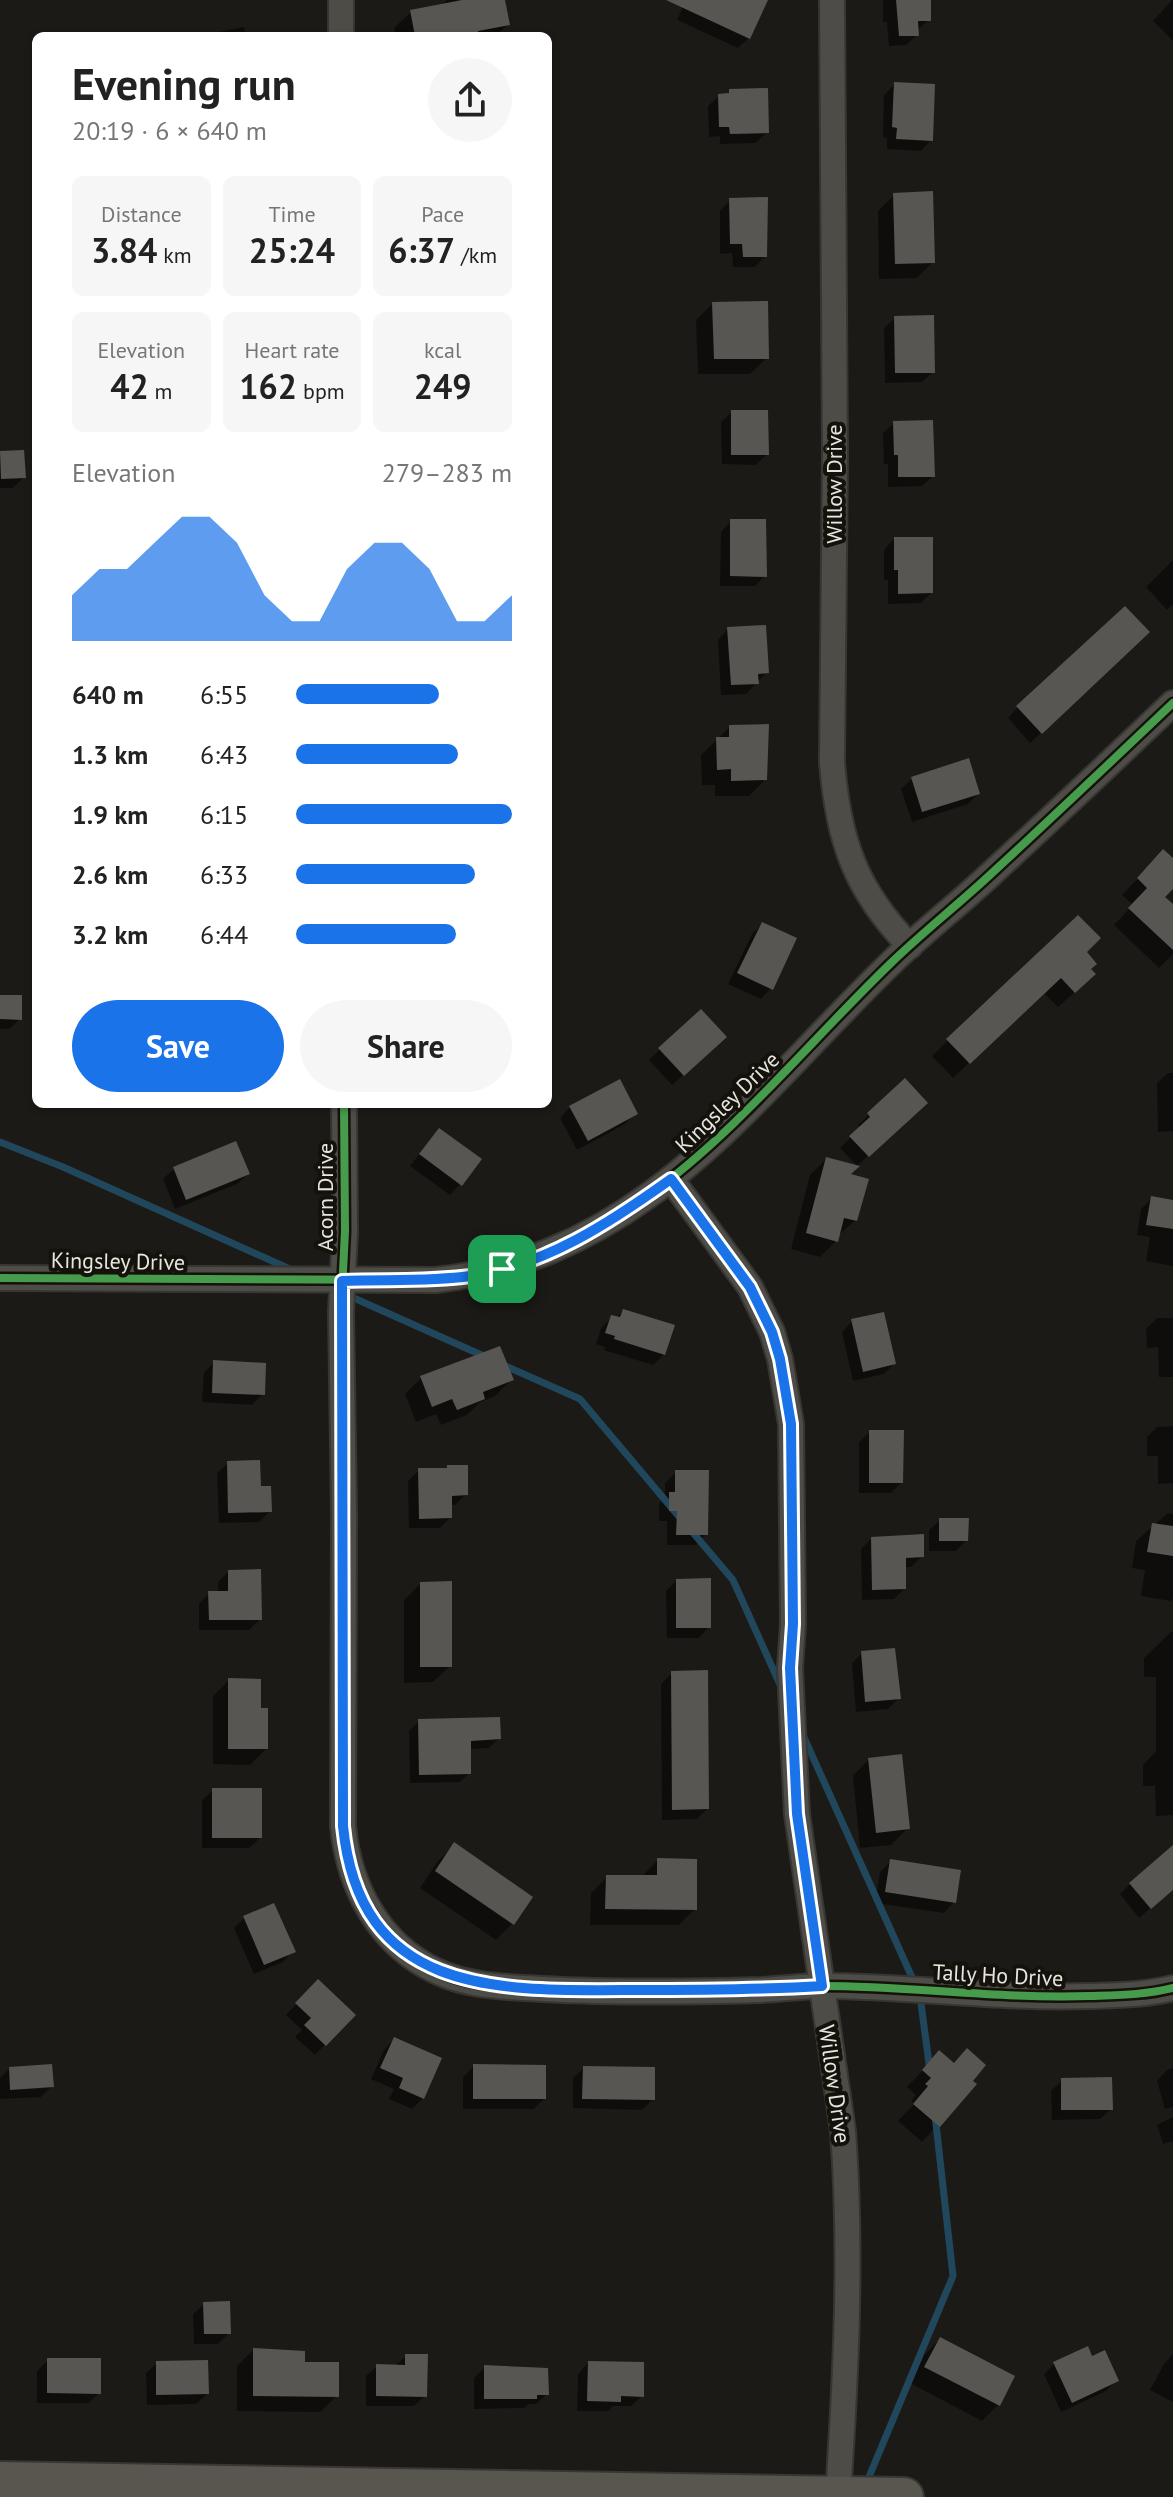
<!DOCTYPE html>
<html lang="en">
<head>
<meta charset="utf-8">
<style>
  :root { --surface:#fff; --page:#f6f6f6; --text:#222; --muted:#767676; --accent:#1a73e8 }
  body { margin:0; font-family:"PT Sans",sans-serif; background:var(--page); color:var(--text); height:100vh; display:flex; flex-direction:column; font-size:30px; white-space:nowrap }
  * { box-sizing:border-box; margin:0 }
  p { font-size:26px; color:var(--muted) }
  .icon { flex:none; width:44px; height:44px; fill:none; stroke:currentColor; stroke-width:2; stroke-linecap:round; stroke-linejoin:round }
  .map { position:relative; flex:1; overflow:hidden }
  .details { position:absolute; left:32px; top:32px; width:520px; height:1076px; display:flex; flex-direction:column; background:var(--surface); border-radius:12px; box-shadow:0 2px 6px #0004 }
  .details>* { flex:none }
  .pin { position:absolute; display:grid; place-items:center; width:68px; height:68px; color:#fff; margin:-34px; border-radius:16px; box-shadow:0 4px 12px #0006 }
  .round { display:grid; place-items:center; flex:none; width:84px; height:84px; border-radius:42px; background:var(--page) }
  .overview { display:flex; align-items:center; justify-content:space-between; height:136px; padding:0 40px }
  h1 { font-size:44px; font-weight:700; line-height:60px }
  .stats { display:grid; grid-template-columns:repeat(3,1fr); gap:12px; height:136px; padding:8px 40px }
  .stats div { display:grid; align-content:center; border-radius:12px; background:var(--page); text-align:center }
  .stats b { font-size:34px; font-weight:700 }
  .stats small { font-size:22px; font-weight:400 }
  .stats p { font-size:22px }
  .chart { height:224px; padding:16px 40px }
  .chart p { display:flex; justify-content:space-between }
  .chart svg { width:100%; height:144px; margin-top:8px; fill:var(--accent); opacity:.7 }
  .action { display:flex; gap:16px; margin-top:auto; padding:16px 40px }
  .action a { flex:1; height:92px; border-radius:48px; background:var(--accent); color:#fff; font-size:32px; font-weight:700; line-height:92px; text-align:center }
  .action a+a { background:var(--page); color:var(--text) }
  ul { padding:0 40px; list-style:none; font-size:26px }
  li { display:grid; grid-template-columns:128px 96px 1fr; align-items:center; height:60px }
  li i { height:20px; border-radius:10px; background:var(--accent) }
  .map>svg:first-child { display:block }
  .shadow { fill:#0007 }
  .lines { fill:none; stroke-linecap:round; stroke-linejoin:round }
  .stream { stroke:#21475d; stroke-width:7 }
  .building { fill:#575653 }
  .minor-casing { stroke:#373633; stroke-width:28 }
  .primary-casing { stroke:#373633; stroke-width:42 }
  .minor { stroke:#4e4c46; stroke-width:24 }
  .primary { stroke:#58564e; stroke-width:38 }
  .cycleway-casing { stroke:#14120b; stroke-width:13 }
  .cycleway { stroke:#469c4c; stroke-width:8 }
  .route-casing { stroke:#fff; stroke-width:16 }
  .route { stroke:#1a73e8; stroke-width:10 }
  .labels { text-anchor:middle; stroke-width:8; stroke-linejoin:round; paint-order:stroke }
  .street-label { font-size:22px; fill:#e6e5e0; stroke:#14120b }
</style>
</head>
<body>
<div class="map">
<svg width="1173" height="2497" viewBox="0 0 1173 2497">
  <rect width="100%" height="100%" fill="#1b1a16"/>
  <g class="shadow">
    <polygon points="447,0 503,0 508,24 496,36 396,36 394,28 411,12 440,6"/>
    <polygon points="686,0 755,0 749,38 738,48 677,20"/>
    <polygon points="883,0 929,0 929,20 916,31 917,35 906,45 889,46 887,22 883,22"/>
    <polygon points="1172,0 1173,0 1173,41 1153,21"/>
    <polygon points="244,27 246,36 211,36 214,33"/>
    <polygon points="895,84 931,140 921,151 887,149 887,138 883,137 884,95"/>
    <polygon points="730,91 767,132 756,143 720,144 720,136 709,137 708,106 719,96 726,95"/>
    <polygon points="894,195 933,262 917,278 879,279 878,211"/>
    <polygon points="730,200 765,256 755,267 733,267 732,253 720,254 720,211"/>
    <polygon points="712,304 767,358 750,374 698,374 696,320"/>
    <polygon points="895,318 933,372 922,382 885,383 884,328"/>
    <polygon points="732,412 767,454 756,465 722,464 721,422"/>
    <polygon points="894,423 933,476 922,486 888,487 888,464 884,464 883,433"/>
    <polygon points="0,453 24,477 13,488 0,488"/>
    <polygon points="731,521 765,576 755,586 720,586 721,532"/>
    <polygon points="894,539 931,593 921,603 888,604 888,580 884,580 884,550"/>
    <polygon points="1173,560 1173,604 1167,610 1146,587"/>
    <polygon points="728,629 767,672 746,694 721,695 718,640"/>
    <polygon points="1137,643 1030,743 1008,718 1018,707"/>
    <polygon points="730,727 765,780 749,796 715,796 715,785 702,785 701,755"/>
    <polygon points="912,779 978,794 968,804 912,822 901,789"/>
    <polygon points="1173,861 1173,886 1162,897 1173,907 1173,954 1159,968 1114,925 1133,905 1122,895 1148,868"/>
    <polygon points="762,924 771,988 761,999 728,984 752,934"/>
    <polygon points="1084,952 1077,990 1058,1007 1043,992 953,1078 932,1056 948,1040"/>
    <polygon points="0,997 20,1019 9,1029 0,1029"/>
    <polygon points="714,1047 672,1085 649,1060 660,1049"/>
    <polygon points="1168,1073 1173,1073 1173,1131 1158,1132 1157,1083"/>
    <polygon points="905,1081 914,1114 857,1166 840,1148 860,1128 858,1125"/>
    <polygon points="570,1107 636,1113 625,1124 577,1150 560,1118"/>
    <polygon points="439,1130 460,1184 450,1195 410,1166"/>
    <polygon points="235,1144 248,1174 237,1184 175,1209 163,1179 174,1169"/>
    <polygon points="826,1159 847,1175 856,1220 837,1236 836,1241 820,1257 791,1249 810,1175"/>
    <polygon points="1152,1198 1173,1202 1173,1266 1146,1261 1150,1237 1137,1235 1141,1209"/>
    <polygon points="623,1311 664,1354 653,1365 604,1350 605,1347 596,1344 601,1328 612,1317 616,1318"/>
    <polygon points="1157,1318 1173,1318 1173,1377 1159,1377 1158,1347 1147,1348 1146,1329"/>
    <polygon points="852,1321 894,1364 884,1374 853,1381 842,1332"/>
    <polygon points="214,1362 263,1394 252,1405 202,1402 204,1373"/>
    <polygon points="421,1378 511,1380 495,1396 480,1402 467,1415 441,1425 436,1414 416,1422 405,1394"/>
    <polygon points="1173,1426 1173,1483 1158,1484 1158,1456 1147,1456 1147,1437 1157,1427"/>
    <polygon points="870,1432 901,1483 891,1493 859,1493 859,1442"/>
    <polygon points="228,1463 259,1488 270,1511 259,1522 219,1523 217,1473"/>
    <polygon points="419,1470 466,1494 455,1505 450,1505 450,1518 440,1528 409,1528 408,1481"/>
    <polygon points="676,1472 706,1534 696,1545 667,1545 667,1521 659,1521 659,1504 665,1498 665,1483"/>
    <polygon points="1168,1513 1173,1514 1173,1598 1171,1601 1141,1596 1145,1570 1132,1568 1136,1541"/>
    <polygon points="940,1520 966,1541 956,1551 929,1551 929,1530"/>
    <polygon points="872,1538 922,1556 911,1567 904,1567 904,1589 894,1599 862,1600 861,1549"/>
    <polygon points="228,1572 260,1619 249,1630 199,1630 199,1604 209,1593 218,1593 218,1582"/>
    <polygon points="676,1581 709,1627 699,1638 667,1638 666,1591"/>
    <polygon points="420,1584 450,1666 433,1682 404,1683 404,1600"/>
    <polygon points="1171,1632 1173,1632 1173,1815 1156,1816 1155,1786 1143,1786 1143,1765 1156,1751 1156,1677 1144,1677 1144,1658"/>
    <polygon points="862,1653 898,1699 888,1709 856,1712 852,1663"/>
    <polygon points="672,1673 707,1809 697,1819 662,1820 661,1684"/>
    <polygon points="229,1680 259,1710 266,1749 250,1765 213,1764 213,1696"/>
    <polygon points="419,1721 499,1738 489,1748 469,1749 469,1773 460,1782 410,1783 409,1731"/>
    <polygon points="869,1759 907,1829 891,1845 860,1848 853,1776"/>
    <polygon points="213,1790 260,1838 249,1848 202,1848 202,1800"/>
    <polygon points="454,1845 530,1898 512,1924 496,1940 420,1888 438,1861"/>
    <polygon points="1173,1855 1173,1889 1139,1918 1120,1894 1130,1884"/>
    <polygon points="658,1860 695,1909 679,1925 590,1925 591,1893 607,1877 641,1877"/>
    <polygon points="890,1862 954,1902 944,1913 875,1903 880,1872"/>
    <polygon points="244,1918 293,1951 283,1962 254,1974 234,1928"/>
    <polygon points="315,1984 353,2015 315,2055 295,2037 302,2030 286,2015"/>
    <polygon points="394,2039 423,2098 412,2109 389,2099 394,2089 371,2079 384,2050"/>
    <polygon points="474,2066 544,2099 534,2109 463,2109 463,2077"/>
    <polygon points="584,2068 653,2099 642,2110 573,2108 573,2078"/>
    <polygon points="1173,2068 1173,2107 1165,2109 1157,2081 1167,2070"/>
    <polygon points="9,2069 52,2086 41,2097 0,2099 0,2078"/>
    <polygon points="924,2069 970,2081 974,2085 922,2142 898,2121 914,2104 911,2101 916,2095 907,2087"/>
    <polygon points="1062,2080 1111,2109 1100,2119 1052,2120 1051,2091"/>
    <polygon points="1173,2117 1173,2141 1163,2144 1157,2125"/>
    <polygon points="204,2304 229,2333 218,2344 194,2344 193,2314"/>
    <polygon points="940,2339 998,2405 982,2421 910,2383 924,2355"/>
    <polygon points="253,2350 303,2364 337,2396 320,2412 237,2411 237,2366"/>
    <polygon points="1173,2354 1173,2402 1150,2390 1164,2364"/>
    <polygon points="406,2356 425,2396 414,2406 366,2406 366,2376 377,2366 395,2366"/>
    <polygon points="1091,2359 1117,2380 1106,2391 1061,2412 1044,2374 1054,2364"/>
    <polygon points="48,2360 99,2393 88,2403 37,2403 37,2371"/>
    <polygon points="157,2363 207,2394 196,2404 147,2405 146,2373"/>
    <polygon points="588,2363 642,2396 631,2406 613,2406 608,2411 577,2411 578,2374"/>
    <polygon points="485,2367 547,2394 536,2404 529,2404 524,2408 474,2409 474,2378"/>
  </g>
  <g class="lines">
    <g class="stream">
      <polyline points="0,1142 63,1167 292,1270"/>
      <polyline points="347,1295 486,1357"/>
      <polyline points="501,1364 580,1399 681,1519"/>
      <polyline points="689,1528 733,1580 782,1689"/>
      <polyline points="802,1733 915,1984"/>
      <polyline points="920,1996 930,2071"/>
      <polyline points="866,2484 953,2276 935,2115"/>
    </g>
  </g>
  <g class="building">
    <polygon points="462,0 505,0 510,25 478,31 479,36 415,36 410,10"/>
    <polygon points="666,0 768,0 750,39"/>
    <polygon points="896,0 931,0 931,21 918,21 919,36 899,36"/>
    <polygon points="894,82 935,84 933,141 896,139 897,128 892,127"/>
    <polygon points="768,88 769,133 730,134 729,127 719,127 718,94 729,93 729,89"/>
    <polygon points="933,191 935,263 895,264 893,193"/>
    <polygon points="768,197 767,257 743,257 742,244 730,244 729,198"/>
    <polygon points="768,301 769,359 714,359 712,302"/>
    <polygon points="934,315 935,373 895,373 894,316"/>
    <polygon points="731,410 768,410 769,455 731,455"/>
    <polygon points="933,420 935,477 898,477 898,455 894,455 893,421"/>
    <polygon points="24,450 26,478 1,479 0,451"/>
    <polygon points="730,519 766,519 767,577 730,576"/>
    <polygon points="894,537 933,537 933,593 898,594 898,570 894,570"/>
    <polygon points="1125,606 1150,632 1042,734 1016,706"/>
    <polygon points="766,625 769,673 758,674 759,684 731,685 727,627"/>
    <polygon points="769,724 767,780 731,781 731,769 717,770 716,737 729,737 729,725"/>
    <polygon points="969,758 980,794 922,812 911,777"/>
    <polygon points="1163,849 1173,858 1173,889 1165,897 1173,904 1173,950 1128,908 1147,888 1137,878"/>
    <polygon points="1078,915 1101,938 1087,952 1097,964 1091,969 1096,974 1075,993 1061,978 970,1064 946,1039"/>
    <polygon points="762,922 797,938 773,990 737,973"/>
    <polygon points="0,995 22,995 22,1020 0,1019"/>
    <polygon points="701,1009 727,1037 684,1076 658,1048"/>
    <polygon points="905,1078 928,1103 869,1157 849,1136 870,1117 867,1113"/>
    <polygon points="620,1079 638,1114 588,1141 569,1106"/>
    <polygon points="439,1128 482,1159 462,1186 419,1154"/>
    <polygon points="236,1141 250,1174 186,1200 173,1167"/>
    <polygon points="826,1157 860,1166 851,1174 869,1179 857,1221 844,1218 838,1242 806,1233"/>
    <polygon points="1151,1196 1173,1200 1173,1229 1146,1225"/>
    <polygon points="623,1309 675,1325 665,1355 614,1339 615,1336 605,1333 611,1315 620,1317"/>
    <polygon points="884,1312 896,1364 863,1372 851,1319"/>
    <polygon points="500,1346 514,1380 483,1392 485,1399 457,1410 452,1399 432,1407 420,1376"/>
    <polygon points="213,1360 266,1363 265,1395 212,1393"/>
    <polygon points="869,1430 904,1430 903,1483 869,1483"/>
    <polygon points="260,1460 261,1486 271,1486 272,1512 228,1513 227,1461"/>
    <polygon points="447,1465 468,1465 468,1495 452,1496 452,1518 419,1519 418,1468 447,1468"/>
    <polygon points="675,1470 709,1470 708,1535 676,1535 677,1511 669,1511 669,1492 675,1492"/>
    <polygon points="939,1518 969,1518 968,1541 939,1541"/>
    <polygon points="1152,1523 1173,1526 1173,1556 1147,1552"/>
    <polygon points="924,1534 924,1557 906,1558 906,1589 872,1590 871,1537"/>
    <polygon points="261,1569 262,1620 209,1620 208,1591 228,1591 228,1570"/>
    <polygon points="711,1578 711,1628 676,1628 676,1579"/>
    <polygon points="452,1581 452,1667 420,1667 420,1582"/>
    <polygon points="895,1648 901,1699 865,1702 861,1651"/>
    <polygon points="708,1670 709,1809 672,1810 671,1671"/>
    <polygon points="228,1678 261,1679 261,1708 268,1708 268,1749 228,1749"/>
    <polygon points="500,1717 501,1739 471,1741 471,1774 419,1775 418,1719"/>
    <polygon points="902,1754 910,1829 876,1833 868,1758"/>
    <rect x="212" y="1788" width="50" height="50"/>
    <polygon points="454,1842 533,1897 514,1925 435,1871"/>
    <polygon points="1173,1845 1173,1890 1151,1909 1129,1883"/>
    <polygon points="657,1858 697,1859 697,1910 605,1909 606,1875 657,1875"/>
    <polygon points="890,1859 961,1870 956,1903 885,1892"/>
    <polygon points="274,1903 296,1952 264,1965 243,1916"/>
    <polygon points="318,1979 356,2015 326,2046 304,2025 311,2018 295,2003"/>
    <polygon points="394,2037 442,2058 424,2099 399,2088 403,2078 380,2068"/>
    <polygon points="967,2048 986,2065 973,2081 977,2084 940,2127 913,2104 928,2086 925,2084 931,2078 922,2070 939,2050 954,2063"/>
    <polygon points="52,2064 54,2087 10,2090 9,2067"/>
    <polygon points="473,2064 546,2065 546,2099 473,2099"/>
    <polygon points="583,2066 655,2067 655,2100 582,2099"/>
    <polygon points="1112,2077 1113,2110 1061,2110 1061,2078"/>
    <polygon points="230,2301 231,2334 204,2334 203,2302"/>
    <polygon points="940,2337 1015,2376 1000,2406 924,2367"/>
    <polygon points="1088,2346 1092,2356 1105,2350 1119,2381 1072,2403 1053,2362"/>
    <polygon points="253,2348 305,2351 305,2362 339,2362 339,2397 253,2396"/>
    <polygon points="405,2354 428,2354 427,2397 376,2396 376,2364 405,2365"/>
    <polygon points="47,2358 101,2358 101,2394 47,2393"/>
    <polygon points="208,2360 209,2394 156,2395 156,2361"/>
    <polygon points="588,2361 644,2362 644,2397 621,2396 621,2402 587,2401"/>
    <polygon points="484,2365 548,2368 549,2395 537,2395 537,2399 484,2399"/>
  </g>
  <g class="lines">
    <defs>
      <g id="minor">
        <path d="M832,0l3,456 -3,306c6,77 23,128 78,184"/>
        <polyline points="341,36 341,0"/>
        <path d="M344,1104l1,127 -4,81 3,202 -1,312c6,61 36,118 93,145 33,16 72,16 107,18 73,4 146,3 219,1 20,-1 40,-4 60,-4 89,0 178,13 267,10 29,-1 56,-1 84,-8"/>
        <path d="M671,1179l79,108 22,45 8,27 11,65 2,200 -3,44 7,146 46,317c9,121 3,244 -5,364"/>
        <path d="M0,1278l436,2c210,-24 316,-183 456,-318 32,-31 67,-58 100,-89 61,-56 121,-113 181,-170"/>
      </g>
      <polyline id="primary" points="0,2481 904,2497"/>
    </defs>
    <use href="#minor" class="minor-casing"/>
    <use href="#primary" class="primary-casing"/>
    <use href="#minor" class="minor"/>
    <use href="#primary" class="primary"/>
    <defs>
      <g id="cycleway">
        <path d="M344,1104l1,127 -4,81 3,202 -1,312c6,61 36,118 93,145 33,16 72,16 107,18 73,4 146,3 219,1 20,-1 40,-4 60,-4 89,0 178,13 267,10 29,-1 56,-1 84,-8"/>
        <path d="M0,1278l436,2c210,-24 316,-183 456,-318 32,-31 67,-58 100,-89 61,-56 121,-113 181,-170"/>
      </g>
    </defs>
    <use href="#cycleway" class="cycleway-casing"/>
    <use href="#cycleway" class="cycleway"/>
  </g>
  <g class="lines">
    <defs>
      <path id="route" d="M671,1179l79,108 22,45 8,27 11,65 2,200 -3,44 7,146 25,172c-64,4 -127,4 -190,4 -134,1 -272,6 -289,-164l-1,-545c43,-2 85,1 128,-5 75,-10 141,-54 201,-97z"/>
    </defs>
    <use href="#route" class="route-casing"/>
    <use href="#route" class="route"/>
  </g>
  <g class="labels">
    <g class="street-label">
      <text transform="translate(834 484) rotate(-90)" y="8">Willow Drive</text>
      <text transform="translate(727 1102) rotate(-44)" y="8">Kingsley Drive</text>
      <text transform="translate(325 1197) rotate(-90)" y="8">Acorn Drive</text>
      <text transform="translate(118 1261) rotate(1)" y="8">Kingsley Drive</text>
      <text transform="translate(998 1975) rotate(3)" y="8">Tally Ho Drive</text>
      <text transform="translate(835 2084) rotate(82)" y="8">Willow Drive</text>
    </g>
  </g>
</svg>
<div class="pin" style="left:502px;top:1269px;background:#1e9e55"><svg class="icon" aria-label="arrive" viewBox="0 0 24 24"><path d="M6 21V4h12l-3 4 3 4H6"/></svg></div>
<section class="details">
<div class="overview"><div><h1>Evening run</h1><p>20:19 · 6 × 640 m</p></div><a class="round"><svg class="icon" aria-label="share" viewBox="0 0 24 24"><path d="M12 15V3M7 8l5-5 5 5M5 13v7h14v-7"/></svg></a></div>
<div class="stats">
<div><p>Distance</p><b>3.84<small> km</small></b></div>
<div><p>Time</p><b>25:24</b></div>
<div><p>Pace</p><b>6:37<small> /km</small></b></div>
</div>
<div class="stats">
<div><p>Elevation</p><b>42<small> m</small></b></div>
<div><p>Heart rate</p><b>162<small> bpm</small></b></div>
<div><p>kcal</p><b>249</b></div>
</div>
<div class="chart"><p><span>Elevation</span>279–283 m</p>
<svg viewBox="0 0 160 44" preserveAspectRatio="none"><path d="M0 44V30L10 22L20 22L30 14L40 6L50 6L60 14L70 30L80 38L90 38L100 22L110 14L120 14L130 22L140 38L150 38L160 30V44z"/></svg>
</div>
<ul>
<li><b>640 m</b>6:55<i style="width:66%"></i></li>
<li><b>1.3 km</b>6:43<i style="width:75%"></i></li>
<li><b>1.9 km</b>6:15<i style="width:100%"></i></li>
<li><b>2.6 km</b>6:33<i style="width:83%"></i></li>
<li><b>3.2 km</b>6:44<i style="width:74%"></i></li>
</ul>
<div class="action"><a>Save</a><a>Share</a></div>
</section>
</div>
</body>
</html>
